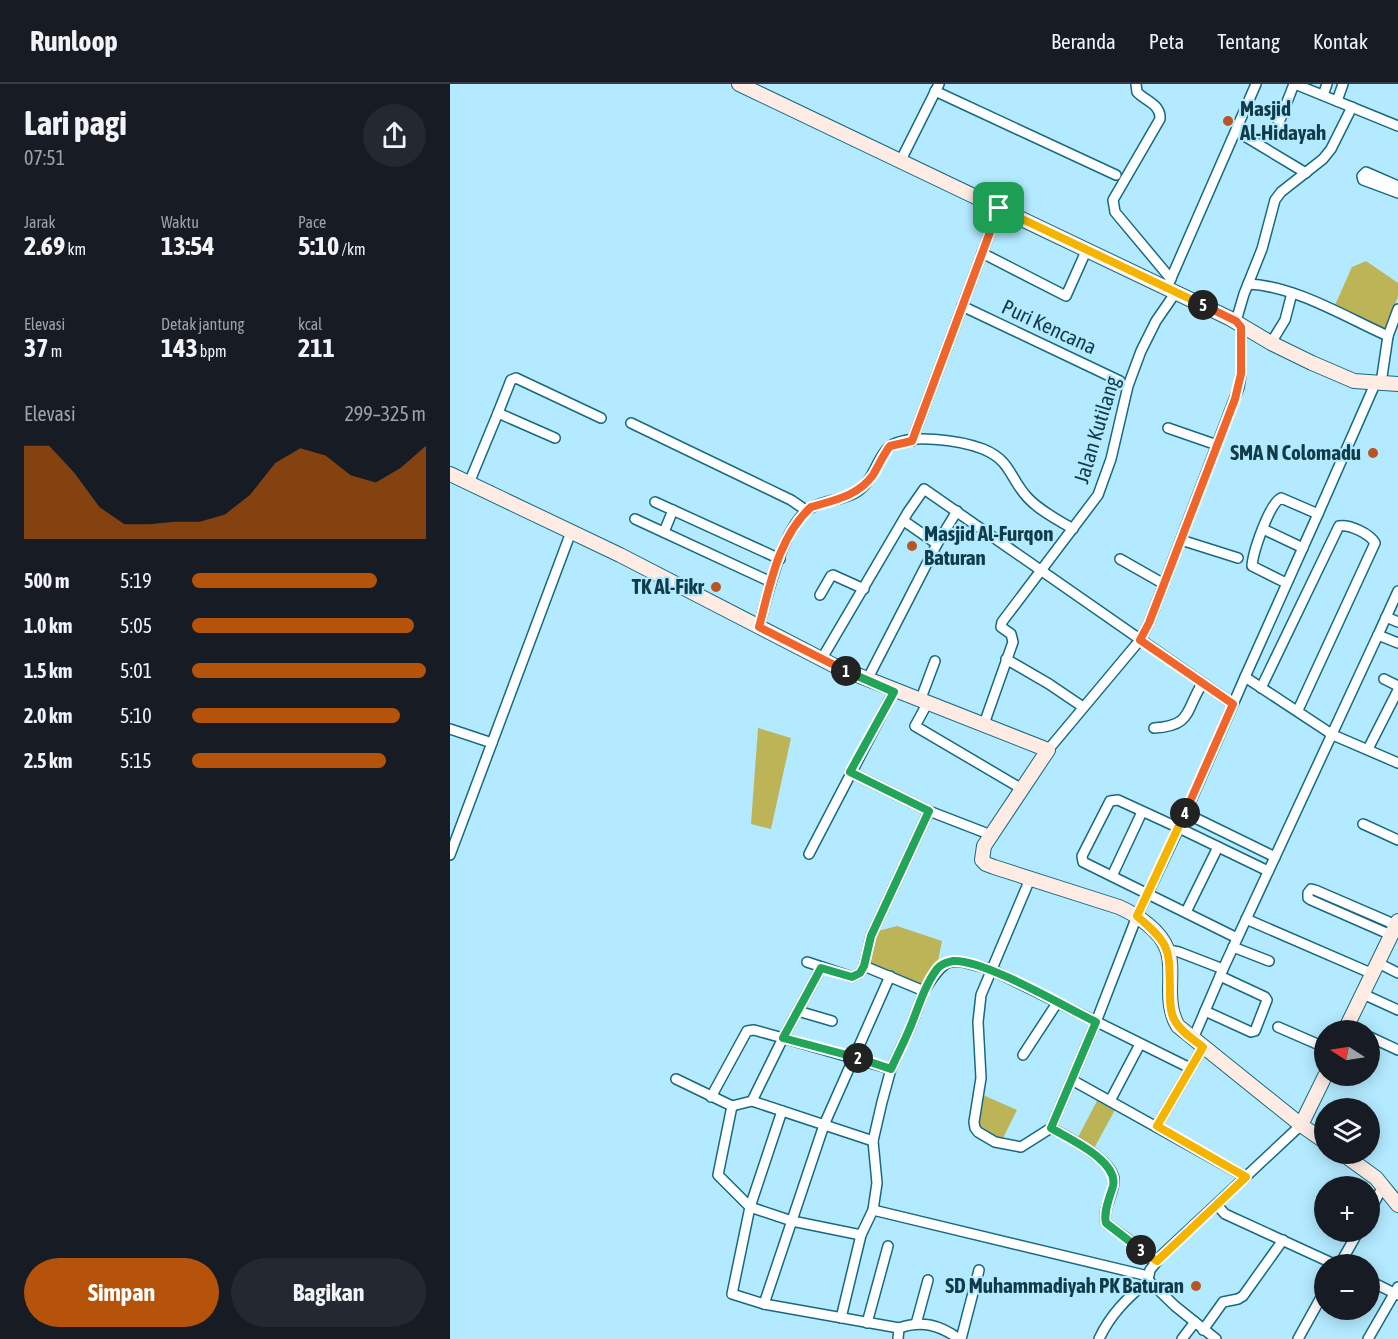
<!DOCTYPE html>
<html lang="id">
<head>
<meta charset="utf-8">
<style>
  :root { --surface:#171b24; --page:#242831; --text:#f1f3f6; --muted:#9ea1a6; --line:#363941; --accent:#b45309 }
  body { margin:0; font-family:"Asap Condensed",sans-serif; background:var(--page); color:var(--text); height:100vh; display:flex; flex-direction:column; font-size:22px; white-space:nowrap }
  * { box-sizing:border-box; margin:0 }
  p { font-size:20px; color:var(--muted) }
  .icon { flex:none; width:33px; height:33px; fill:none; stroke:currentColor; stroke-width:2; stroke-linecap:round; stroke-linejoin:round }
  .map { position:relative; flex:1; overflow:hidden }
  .side { display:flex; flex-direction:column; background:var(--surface); width:450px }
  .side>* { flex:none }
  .needle { width:39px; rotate:282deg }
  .controls { position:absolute; left:864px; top:936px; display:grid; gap:12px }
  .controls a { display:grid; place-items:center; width:66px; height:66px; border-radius:50%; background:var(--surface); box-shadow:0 3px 15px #0003; font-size:30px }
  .pin { position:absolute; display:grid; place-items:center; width:51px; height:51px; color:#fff; margin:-26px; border-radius:12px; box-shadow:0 3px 9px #0006 }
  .km { position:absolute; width:30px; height:30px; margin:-15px; border-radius:50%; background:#222; color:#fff; font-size:16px; line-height:30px; text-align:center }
  .round { display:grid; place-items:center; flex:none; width:63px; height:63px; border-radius:32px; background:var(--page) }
  .summary { display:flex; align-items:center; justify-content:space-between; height:102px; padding:0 24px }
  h1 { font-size:33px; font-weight:700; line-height:45px }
  .metrics { display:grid; grid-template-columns:repeat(3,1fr); gap:9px; height:102px; padding:6px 24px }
  .metrics div { display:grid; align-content:center }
  .metrics b { font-size:26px; font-weight:700 }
  .metrics small { font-size:16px; font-weight:400 }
  .metrics p { font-size:16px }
  .chart { height:168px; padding:12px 24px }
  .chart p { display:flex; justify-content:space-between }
  .chart svg { width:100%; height:108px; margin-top:6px; fill:var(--accent); opacity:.7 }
  .action { display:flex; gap:12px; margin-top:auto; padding:12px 24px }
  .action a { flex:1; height:69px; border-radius:36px; background:var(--accent); color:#fff; font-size:24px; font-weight:700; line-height:69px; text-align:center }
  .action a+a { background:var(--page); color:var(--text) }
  ul { padding:0 24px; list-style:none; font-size:20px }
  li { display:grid; grid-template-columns:96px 72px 1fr; align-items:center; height:45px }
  li i { height:15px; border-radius:8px; background:var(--accent) }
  header { display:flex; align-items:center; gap:36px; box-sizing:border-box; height:84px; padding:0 30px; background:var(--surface); border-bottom:2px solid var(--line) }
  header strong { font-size:28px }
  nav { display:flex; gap:33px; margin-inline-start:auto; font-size:21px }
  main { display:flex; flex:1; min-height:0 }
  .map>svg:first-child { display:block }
  .green { fill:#bdb458 }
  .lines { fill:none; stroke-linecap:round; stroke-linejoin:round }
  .street-casing { stroke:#176981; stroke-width:12 }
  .secondary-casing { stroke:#176981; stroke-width:16 }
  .street { stroke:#fff; stroke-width:9 }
  .secondary { stroke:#fdebe4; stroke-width:14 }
  .split-1-casing { stroke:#fff; stroke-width:12 }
  .split-2-casing { stroke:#fff; stroke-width:12 }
  .split-3-casing { stroke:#fff; stroke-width:12 }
  .split-4-casing { stroke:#fff; stroke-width:12 }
  .split-5-casing { stroke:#fff; stroke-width:12 }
  .split-6-casing { stroke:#fff; stroke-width:12 }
  .split-1 { stroke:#f0652b; stroke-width:8 }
  .split-2 { stroke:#22a559; stroke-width:8 }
  .split-3 { stroke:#22a559; stroke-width:8 }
  .split-4 { stroke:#f5b400; stroke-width:8 }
  .split-5 { stroke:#f0652b; stroke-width:8 }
  .split-6 { stroke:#f5b400; stroke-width:8 }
  .poi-dot { fill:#b95423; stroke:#b3eaff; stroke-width:2 }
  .labels { text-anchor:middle; stroke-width:4.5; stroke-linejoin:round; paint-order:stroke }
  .poi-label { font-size:21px; font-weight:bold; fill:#103b49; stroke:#b3eaff; text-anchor:end }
  .street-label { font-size:21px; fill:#103b49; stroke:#b3eaff }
</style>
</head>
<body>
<header>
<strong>Runloop</strong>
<nav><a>Beranda</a><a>Peta</a><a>Tentang</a><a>Kontak</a></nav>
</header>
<main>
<section class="side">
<div class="summary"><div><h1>Lari pagi</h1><p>07:51</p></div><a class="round"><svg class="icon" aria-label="share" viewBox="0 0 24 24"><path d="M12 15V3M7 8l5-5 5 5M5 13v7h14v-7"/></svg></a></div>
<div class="metrics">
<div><p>Jarak</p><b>2.69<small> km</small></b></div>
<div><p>Waktu</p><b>13:54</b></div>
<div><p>Pace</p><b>5:10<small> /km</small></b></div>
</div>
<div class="metrics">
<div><p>Elevasi</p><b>37<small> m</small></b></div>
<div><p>Detak jantung</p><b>143<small> bpm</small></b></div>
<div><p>kcal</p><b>211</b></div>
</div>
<div class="chart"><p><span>Elevasi</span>299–325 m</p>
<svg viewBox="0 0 160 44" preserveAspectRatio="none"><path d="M0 44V6L10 6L20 17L30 31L40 38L50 38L60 37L70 37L80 34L90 26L100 13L110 7L120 10L130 18L140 21L150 15L160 6V44z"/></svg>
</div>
<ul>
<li><b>500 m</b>5:19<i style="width:79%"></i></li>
<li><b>1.0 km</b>5:05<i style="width:95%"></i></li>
<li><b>1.5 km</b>5:01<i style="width:100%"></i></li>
<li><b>2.0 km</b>5:10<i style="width:89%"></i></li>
<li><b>2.5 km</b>5:15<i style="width:83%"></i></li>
</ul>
<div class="action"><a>Simpan</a><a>Bagikan</a></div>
</section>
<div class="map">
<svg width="948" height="1255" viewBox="0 0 948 1255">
  <rect width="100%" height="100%" fill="#b3eaff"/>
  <g class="green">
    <polygon points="916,177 948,199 948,212 937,243 933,245 885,221 902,183"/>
    <polygon points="308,644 341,654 321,745 301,740"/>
    <polygon points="447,842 492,857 488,877 473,903 419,880 422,858 428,847"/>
    <polygon points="533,1011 567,1026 551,1058 530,1045 528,1040"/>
    <polygon points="648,1015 666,1024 642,1068 627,1055"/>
  </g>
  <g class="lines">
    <defs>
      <g id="street">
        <path d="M686,0l1,8c8,9 24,12 23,27l-47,81 2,12 56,67"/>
        <polyline points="845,0 948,42"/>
        <polyline points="485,7 666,91"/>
        <polyline points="873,11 877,0"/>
        <polyline points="887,17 893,0"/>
        <polyline points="828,41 844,0"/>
        <polyline points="786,47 856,89"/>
        <polyline points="451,76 489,0"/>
        <polyline points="948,102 916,88 912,92 913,96 948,109"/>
        <polyline points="532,169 616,212 637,165"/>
        <polyline points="719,199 806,0"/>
        <path d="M798,200c48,2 97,33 140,52"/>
        <polyline points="512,222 670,297"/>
        <polyline points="786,237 794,210 812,165 825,116 831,108 873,75 881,65 902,23"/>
        <polyline points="821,259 835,236 842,209"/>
        <polyline points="931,299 938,252 948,225"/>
        <polyline points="48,329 61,296 66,294 151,334"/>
        <polyline points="181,339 341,416 357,427"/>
        <polyline points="718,344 767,361"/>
        <polyline points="462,357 549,124"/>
        <polyline points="19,399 48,329 105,354"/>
        <polyline points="205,418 330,475"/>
        <polyline points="868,430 925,300"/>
        <polyline points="185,435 321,498"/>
        <polyline points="454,437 487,460"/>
        <polyline points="813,445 853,464"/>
        <polyline points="214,448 223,426"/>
        <polyline points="731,456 788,474"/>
        <polyline points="670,475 714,500"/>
        <polyline points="370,511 381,492 383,491 414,505"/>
        <polyline points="936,533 948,538"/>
        <path d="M309,543c8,-30 24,-103 52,-119 14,-9 33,-7 47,-17 17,-12 19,-34 31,-44 18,-15 73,-6 94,2 29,12 26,29 45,49 12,13 30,22 45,31"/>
        <polyline points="928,551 948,507"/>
        <polyline points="556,575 599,600 633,623"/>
        <polyline points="371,576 458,428 474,405 783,620"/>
        <path d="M795,593l73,-163 -37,-16c-12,6 -28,54 -29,68l34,17"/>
        <polyline points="934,595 948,602"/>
        <polyline points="417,596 487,460 507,427"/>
        <path d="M811,604l78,-162c11,-2 31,8 36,17l-77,167"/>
        <polyline points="470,617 485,577"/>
        <polyline points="477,620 465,642 572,705"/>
        <polyline points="534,640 563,558 561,550 551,543 552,538 648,411 661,375 678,302 691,267 706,237 726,208"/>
        <path d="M704,644c38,-2 31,-17 48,-44"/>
        <polyline points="0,645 42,659"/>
        <polyline points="918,665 948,606"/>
        <polyline points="598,666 690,556 699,539 789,303 791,290 791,243"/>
        <polyline points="400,688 479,727 541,751"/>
        <path d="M479,727l-58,125 -7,30 60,25c24,-39 27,-32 68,-21l198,98"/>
        <polyline points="735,729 825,773"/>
        <polyline points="913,740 948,756"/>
        <polyline points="359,770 444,607"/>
        <polyline points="0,771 121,448"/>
        <polyline points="818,787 729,744 795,593 883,651 948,679"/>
        <polyline points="662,792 692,728"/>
        <polyline points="580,795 531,911 528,938 531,994 524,1038 525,1044 528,1048 545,1058 571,1063 601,1044 646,938 687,832 729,744 668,716 660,717 632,772 633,778 787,854"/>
        <polyline points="736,828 768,763"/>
        <polyline points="796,835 923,890"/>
        <polyline points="941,851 861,816 858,814 858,809 861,805 865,806 946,841"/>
        <polyline points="783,863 819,877"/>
        <polyline points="718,866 729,868 773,885"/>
        <polyline points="357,878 402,893 410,889 414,882"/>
        <polyline points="928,879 948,889"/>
        <polyline points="371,884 333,954 441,985"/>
        <polyline points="913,910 948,926"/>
        <polyline points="348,927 382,937"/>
        <polyline points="755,927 801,948 805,947 817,916 815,913 770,892"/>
        <polyline points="828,943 874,963"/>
        <polyline points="920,953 948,966"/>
        <polyline points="743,955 773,885 928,551 948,559"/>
        <polyline points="573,971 607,919"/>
        <polyline points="226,995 282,1022 268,1091 300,1123 282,1210 314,1220 449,1244 448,1255"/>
        <polyline points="622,996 796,1093"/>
        <polyline points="261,1013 297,947 304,946 333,954 302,1017 282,1022"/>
        <polyline points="302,1017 423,1057"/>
        <polyline points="660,1017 690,960"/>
        <polyline points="332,1027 300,1123 342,1137 411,1151"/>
        <polyline points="707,1042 753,963"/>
        <path d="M601,1044c16,9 65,33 63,54 -1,13 -12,28 -8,41l51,38"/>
        <polyline points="767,1121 775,1130 884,1180"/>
        <polyline points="423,1126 698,1192"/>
        <polyline points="920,1127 933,1102"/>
        <polyline points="890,1180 908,1148"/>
        <polyline points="698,1196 725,1222 766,1255"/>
        <polyline points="920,1197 948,1211"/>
        <polyline points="314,1220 374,1041 440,892"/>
        <polyline points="391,1234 411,1151 423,1126 427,1099 423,1057 432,1018 441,985 461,942 474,907"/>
        <polyline points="417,1239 438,1162"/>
        <polyline points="466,1240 478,1196"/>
        <path d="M449,1244c23,-8 41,-3 60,11"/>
        <polyline points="753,1246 773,1218 788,1215 793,1212 833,1156"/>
        <polyline points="511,1255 529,1186"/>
        <path d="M649,1255c12,-26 29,-41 49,-59l2,-10 12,-15 139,-130"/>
        <polyline points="732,1255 745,1238"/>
        <polyline points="848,1255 874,1208"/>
        <polyline points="918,1255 948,1203"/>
      </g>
      <g id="secondary">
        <polyline points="289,0 779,234 821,259 862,279 904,297 948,300"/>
        <path d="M0,390l170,81 217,112 211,83 -64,96 -2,14 4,4 8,3 125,40c18,8 41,23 48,42 5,12 3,28 3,42 0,12 1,24 8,35l123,99 23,16"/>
        <polyline points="895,946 948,837"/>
        <polyline points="851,1041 875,992"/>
        <polyline points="893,1070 926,1094 948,1121"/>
      </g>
    </defs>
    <use href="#street" class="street-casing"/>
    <use href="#secondary" class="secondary-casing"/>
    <use href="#street" class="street"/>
    <use href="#secondary" class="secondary"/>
  </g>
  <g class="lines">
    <defs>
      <path id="split-1" d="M396,587l-87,-44c11,-41 19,-90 52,-120 24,-7 47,-11 62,-32 6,-10 10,-20 17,-29l22,-5 87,-233"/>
      <polyline id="split-2" points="396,587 444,608 400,688 479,727 421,852 414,882 410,889 402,893 371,884 333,954 408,974"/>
      <path id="split-3" d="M408,974l33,11c7,-15 15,-31 21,-46 7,-18 13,-38 25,-54 4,-5 10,-7 16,-8 31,-2 112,46 143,61l-45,106c18,11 68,33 62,58 -3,11 -10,26 -7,37l35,27"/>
      <path id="split-4" d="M691,1166l16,11 89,-84 -89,-51 46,-79c-10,-8 -22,-15 -28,-26 -5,-8 -5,-19 -5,-28 -1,-44 2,-47 -33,-77l48,-103"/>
      <polyline id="split-5" points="735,729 783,620 690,556 699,539 785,315 791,290 791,243 786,237 753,221"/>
      <polyline id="split-6" points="549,124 753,221"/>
    </defs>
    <use href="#split-1" class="split-1-casing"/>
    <use href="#split-2" class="split-2-casing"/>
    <use href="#split-3" class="split-3-casing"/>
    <use href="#split-4" class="split-4-casing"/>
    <use href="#split-5" class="split-5-casing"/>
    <use href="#split-6" class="split-6-casing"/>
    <use href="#split-1" class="split-1"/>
    <use href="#split-2" class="split-2"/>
    <use href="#split-3" class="split-3"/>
    <use href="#split-4" class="split-4"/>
    <use href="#split-5" class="split-5"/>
    <use href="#split-6" class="split-6"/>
  </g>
  <g class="poi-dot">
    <circle cx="778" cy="37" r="6"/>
    <circle cx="923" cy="369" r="6"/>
    <circle cx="462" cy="462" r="6"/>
    <circle cx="266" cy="503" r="6"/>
    <circle cx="746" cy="1202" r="6"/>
  </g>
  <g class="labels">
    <g class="poi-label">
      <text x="790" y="32" text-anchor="start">Masjid<tspan x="790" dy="24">Al-Hidayah</tspan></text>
      <text x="911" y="376">SMA N Colomadu</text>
      <text x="474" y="457" text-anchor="start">Masjid Al-Furqon<tspan x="474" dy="24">Baturan</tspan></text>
      <text x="254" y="510">TK Al-Fikr</text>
      <text x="734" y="1209">SD Muhammadiyah PK Baturan</text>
    </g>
    <g class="street-label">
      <text transform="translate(599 243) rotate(25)" y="7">Puri Kencana</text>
      <text transform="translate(647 346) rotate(-73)" y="7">Jalan Kutilang</text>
    </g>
  </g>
</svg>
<div class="controls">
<a><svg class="needle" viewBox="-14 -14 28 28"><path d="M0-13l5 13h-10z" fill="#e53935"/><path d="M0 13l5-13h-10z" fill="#9ea1a6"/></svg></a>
<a><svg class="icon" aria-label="layers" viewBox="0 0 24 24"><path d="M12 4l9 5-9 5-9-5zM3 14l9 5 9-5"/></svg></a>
<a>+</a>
<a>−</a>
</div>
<div class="pin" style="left:549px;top:124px;background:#1e9e55"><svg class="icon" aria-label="arrive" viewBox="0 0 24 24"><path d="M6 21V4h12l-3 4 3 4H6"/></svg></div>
<b class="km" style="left:396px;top:587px">1</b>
<b class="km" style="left:408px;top:974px">2</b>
<b class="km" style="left:691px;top:1166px">3</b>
<b class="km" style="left:735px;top:729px">4</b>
<b class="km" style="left:753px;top:221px">5</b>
</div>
</main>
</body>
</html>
